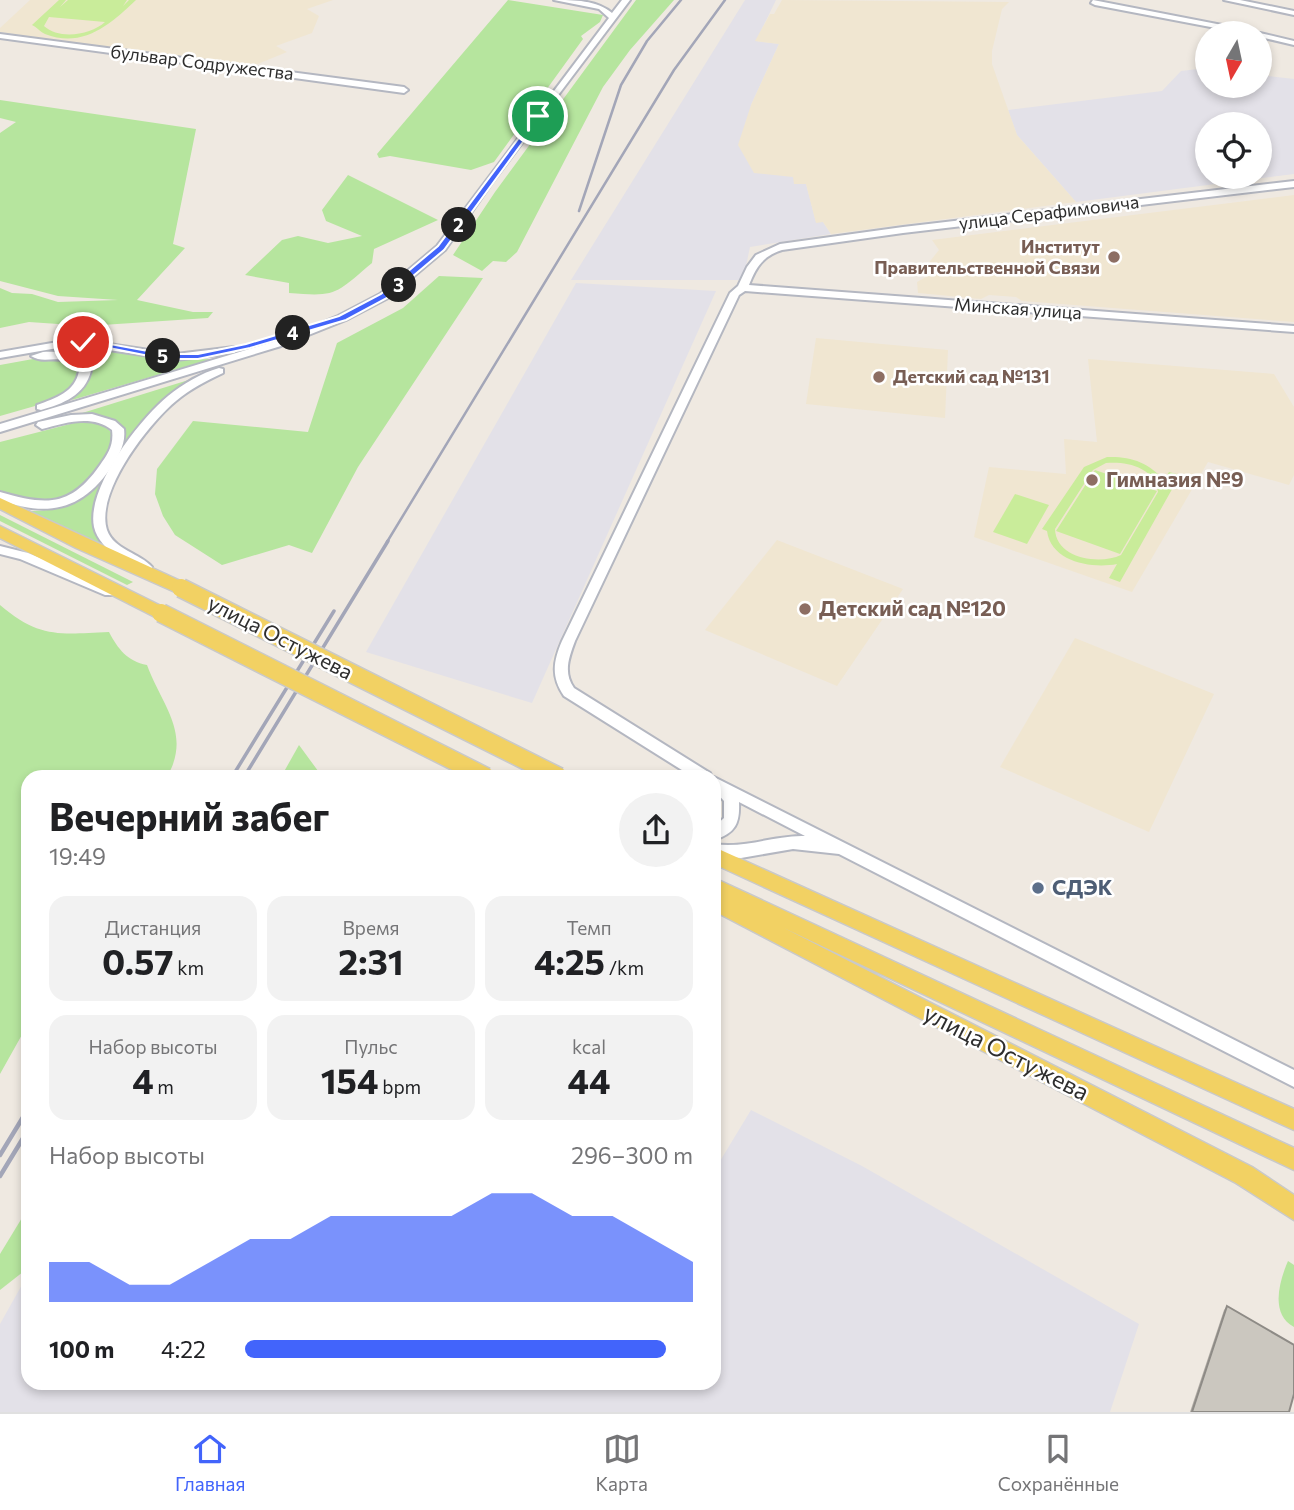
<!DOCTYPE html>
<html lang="ru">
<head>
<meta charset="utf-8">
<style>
  :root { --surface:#fff; --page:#f2f2f2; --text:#202124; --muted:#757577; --line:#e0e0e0; --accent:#4264fb }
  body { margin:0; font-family:Commissioner,sans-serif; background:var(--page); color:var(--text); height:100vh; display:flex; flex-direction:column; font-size:26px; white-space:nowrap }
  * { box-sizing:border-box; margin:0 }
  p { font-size:23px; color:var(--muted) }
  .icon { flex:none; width:38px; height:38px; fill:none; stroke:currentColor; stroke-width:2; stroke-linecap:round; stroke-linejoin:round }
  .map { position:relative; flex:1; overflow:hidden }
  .details { position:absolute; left:21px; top:770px; width:700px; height:620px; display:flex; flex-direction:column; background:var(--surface); border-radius:21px; box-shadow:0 4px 10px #0003 }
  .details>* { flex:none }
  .needle { width:46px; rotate:189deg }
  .tools { position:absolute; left:1195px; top:21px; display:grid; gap:14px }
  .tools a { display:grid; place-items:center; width:77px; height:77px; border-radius:50%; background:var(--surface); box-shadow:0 4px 10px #0003; font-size:35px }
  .pin { position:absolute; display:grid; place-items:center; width:60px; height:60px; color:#fff; margin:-30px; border:4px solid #fff; border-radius:50%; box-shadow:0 2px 7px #0007 }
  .km { position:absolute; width:35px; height:35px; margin:-18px; border-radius:50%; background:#222; color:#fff; font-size:19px; line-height:35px; text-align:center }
  .round { display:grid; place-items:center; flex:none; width:74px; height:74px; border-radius:37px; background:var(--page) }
  .headline { display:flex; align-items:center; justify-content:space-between; height:119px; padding:0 28px }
  h1 { font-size:38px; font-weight:700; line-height:52px }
  .stats { display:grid; grid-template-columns:repeat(3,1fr); gap:10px; height:119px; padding:7px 28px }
  .stats div { display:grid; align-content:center; border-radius:18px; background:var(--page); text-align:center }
  .stats b { font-size:35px; font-weight:700 }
  .stats small { font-size:19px; font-weight:400 }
  .stats p { font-size:19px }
  .chart { height:196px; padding:14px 28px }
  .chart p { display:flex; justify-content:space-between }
  .chart svg { width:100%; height:126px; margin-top:7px; fill:var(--accent); opacity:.7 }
  ul { padding:0 28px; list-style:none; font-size:23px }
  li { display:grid; grid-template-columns:112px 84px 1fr; align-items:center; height:52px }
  li i { height:18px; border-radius:9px; background:var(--accent) }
  .tabs { display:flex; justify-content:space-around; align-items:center; height:98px; border-top:2px solid var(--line); background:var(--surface); font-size:19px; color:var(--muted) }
  .tabs a { display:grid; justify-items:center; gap:4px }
  .tabs .on { color:var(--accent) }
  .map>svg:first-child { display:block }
  .industrial { fill:#e3e1e8; fill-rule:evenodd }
  .education { fill:#f0e6d1 }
  .green { fill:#b6e59e }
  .pitch { fill:#c9ec9a; fill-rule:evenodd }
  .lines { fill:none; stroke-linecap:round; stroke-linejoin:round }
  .minor-casing { stroke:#b4b7c1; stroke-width:4 }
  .major-casing { stroke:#c9c9c9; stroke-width:3 }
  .minor { fill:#fff; fill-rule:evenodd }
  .major { fill:#f2d163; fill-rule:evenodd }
  .rail-far2 { stroke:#a3a6b8; stroke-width:2.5 }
  .rail-far1 { stroke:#a3a6b8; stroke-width:3.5 }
  .rail { stroke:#a3a6b8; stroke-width:4.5 }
  .major-bridge-casing { stroke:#c9c9c9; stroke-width:21; stroke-linecap:butt }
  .major-bridge { stroke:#f2d163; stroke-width:18 }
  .wall { fill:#afaba4 }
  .building { fill:#cbc7bf; stroke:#8e8b86; stroke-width:2 }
  .route { fill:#4264fb; stroke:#fff; stroke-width:2 }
  .education-dot { fill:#8d6e63; stroke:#fff; stroke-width:2.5 }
  .service-dot { fill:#5c6f8a; stroke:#fff; stroke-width:2.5 }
  .labels { text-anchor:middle; stroke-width:5; stroke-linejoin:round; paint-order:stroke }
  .far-street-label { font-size:18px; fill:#2e2e2e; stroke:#fff }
  .far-education-label { font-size:18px; font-weight:bold; fill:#785e54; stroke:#fff; text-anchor:end }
  .education-label { font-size:21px; font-weight:bold; fill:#785e54; stroke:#fff; text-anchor:start }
  .street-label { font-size:21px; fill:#2e2e2e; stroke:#fff }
  .service-label { font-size:21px; font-weight:bold; fill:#4e5e75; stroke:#fff; text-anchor:start }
  .near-street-label { font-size:24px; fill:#2e2e2e; stroke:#fff }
</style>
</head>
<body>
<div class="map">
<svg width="1294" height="1412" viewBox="0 0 1294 1412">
  <rect width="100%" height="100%" fill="#efe9e1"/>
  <g class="industrial">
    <polygon points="745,0 776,0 756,41 779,44 751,105 793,177 806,184 816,222 823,222 831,234 750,247 743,280 571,280"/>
    <path d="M1207,68l1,18h52v-11l34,4v95l-218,28 -59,-67 -9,-25 154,-19 19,-20zM1208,124h52v53h-52z"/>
    <polygon points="576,283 716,291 532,703 366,652"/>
    <polygon points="751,1110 862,1166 1139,1324 1110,1412 0,1412 0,1324 28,1274 28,1382 714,1382 714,1164 717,1166"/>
  </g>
  <g class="education">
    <polygon points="30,0 333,0 307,9 319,16 312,33 276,46 287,52 250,67 0,32 0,28"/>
    <polygon points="782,0 1009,2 1002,9 992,51 992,64 1017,135 1076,202 831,234 823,222 816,223 806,184 794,184 793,177 754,173 738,145 751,105 779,44 755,41 770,14 774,14"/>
    <polygon points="1294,195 1294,322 1022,301 1016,297 989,295 981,299 918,293 917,282 935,272 927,265 939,250 932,240"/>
    <polygon points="816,338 948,350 945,418 806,404"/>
    <polygon points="1088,359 1274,374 1294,407 1294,475 1289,485 1208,462 1132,592 974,537 989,467 1066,474 1064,439 1097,442"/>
    <polygon points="777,540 903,589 837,686 705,630"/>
    <polygon points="1075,638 1214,694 1149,832 1000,767"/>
  </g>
  <g class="green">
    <polygon points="508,0 603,15 600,22 581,36 583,39 494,162 471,170 390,156 379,158 377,154"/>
    <polygon points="636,0 674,0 630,50 603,87 517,252 506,262 493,261 482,271 453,255 495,192"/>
    <polygon points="0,100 196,129 173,244 185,248 137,300 193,312 213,312 208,318 87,326 29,322 0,328 0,288 12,293 32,294 58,302 118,300 58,296 0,281 0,133 16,122 0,118"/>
    <path d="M348,175l90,45 -64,29 -2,14c-37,31 -34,34 -83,30v-10l-44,-8 37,-35 16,-4 30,7 34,-7 -36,-15 -4,-11z"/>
    <polygon points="439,276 483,278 358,467 312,553 289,545 222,565 175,535 163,516 155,494 157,469 193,421 308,432 337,343 403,308"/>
    <path d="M76,345l91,15 45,-1 -140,41c4,-6 14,-12 17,-21 12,-43 -71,-23 -89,-20z"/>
    <path d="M44,357c16,1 28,2 37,17l-13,18 -19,10 -49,14v-51z"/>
    <path d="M195,378l-21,14 -78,108c-8,22 -2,39 16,53l-82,-42c38,1 62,-16 82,-48 6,-10 12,-19 12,-30 -7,-21 -31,-15 -45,-19z"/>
    <path d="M78,422c10,1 23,0 31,8 17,18 -30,63 -47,69 -20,8 -44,1 -62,-9v-48z"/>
    <polygon points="0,515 133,582 127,585 0,521"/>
    <path d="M0,605c40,34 60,29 109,27 9,17 18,29 38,33 15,41 45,68 20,112h-139v247l-28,50z"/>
    <polygon points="299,745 321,775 323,777 281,777"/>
    <polygon points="28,1208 28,1268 0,1290 0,1254"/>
    <path d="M1288,1261l6,4v62c-24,-13 -15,-45 -6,-66z"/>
  </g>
  <g class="pitch">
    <path d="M59,0h7l-6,7 8,-7h59l-4,6 6,-6h7c-25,24 -53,49 -91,34 -5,-2 -8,-7 -13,-9zM49,17l56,5c-14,13 -46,18 -61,4z"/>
    <path d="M1107,457c22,-1 43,5 57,24l5,-9 11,3 -60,107 -11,-4 8,-14c-25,5 -66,-2 -70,-33l-5,-2 42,-62zM1106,463c20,-2 49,4 52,29l-37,63c-21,10 -65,4 -66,-26l38,-59z"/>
    <polygon points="1095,470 1157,491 1120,554 1056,531"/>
    <polygon points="1015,494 1049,505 1027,544 993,532"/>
  </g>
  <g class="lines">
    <defs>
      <g id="minor">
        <path d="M554,0c20,0 43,0 58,13l10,-13h8l-139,184 -46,66 -57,48 -42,22 -65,26 -281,86v-8l273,-82 65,-26 42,-22 57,-48 172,-228 -10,-9z"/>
        <polygon points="1093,0 1253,31 1257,33 1242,33 1095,5 1091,3"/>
        <polygon points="1224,0 1240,0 1294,11 1294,15"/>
        <polygon points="1257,33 1260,33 1294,41 1294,45 1260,37 1260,33"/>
        <polygon points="0,34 404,87 408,90 404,93 0,38"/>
        <path d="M1294,181v6l-391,46 -121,17c-19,6 -26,17 -33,35l545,41v6l-549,-41 -6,4 -164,346c-6,16 -12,32 -1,47l136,85 2,4h-19l-129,-81c-13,-19 -11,-34 -2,-55l168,-348 8,-7 9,-19 9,-12 24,-11 123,-17z"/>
        <polygon points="75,339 176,354 234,347 239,350 234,353 176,360 75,345 0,358 0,352"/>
        <path d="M43,352c20,-1 36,2 48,19 -6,24 -28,33 -50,39l-4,-1v-4c19,-7 38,-13 42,-34 -17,-21 -33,-5 -48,-15z"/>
        <path d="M219,368l4,1v4c-17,8 -33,16 -47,28 -27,22 -81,91 -69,129 7,20 33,23 45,37l-1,3c-12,2 -25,-8 -34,-14 -10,-7 -20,-16 -23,-29 -8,-39 45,-107 74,-131 15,-12 33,-23 51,-28z"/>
        <path d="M92,414l23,7 9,8c2,16 -6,27 -14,40 -29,42 -64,48 -110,31v-8c46,13 70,16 100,-27 8,-11 14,-20 12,-35 -20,-16 -47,-7 -70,-1l-6,-4 2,-3 33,-7z"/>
        <polygon points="0,546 28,553 115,589 117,592 115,595 105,595 20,559 0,554"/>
        <path d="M714,777l580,293v17l-455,-233 -46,-5 -52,9 -27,-2v-12c31,5 60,-9 91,-8l-66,-34c1,22 -4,31 -25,38v-13l10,-9v-17l-10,-11z"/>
      </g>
      <g id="major">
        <polygon points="0,498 187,584 189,588 181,594 175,592 76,548 0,509"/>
        <polygon points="0,526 167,609 169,613 161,619 155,617 0,538"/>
        <polygon points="714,847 1294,1109 1294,1130 714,864"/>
        <polygon points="714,878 1294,1148 1294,1170 784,928 1252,1167 1294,1195 1294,1220 1236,1183 714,911"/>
      </g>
    </defs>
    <use href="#minor" class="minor-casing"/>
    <use href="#major" class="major-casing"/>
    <use href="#minor" class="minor"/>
    <use href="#major" class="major"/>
    <g class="rail-far2">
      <polyline points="579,211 621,85 647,41 681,0"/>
      <polyline points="387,542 674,70 725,0"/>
    </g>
    <g class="rail-far1">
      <polyline points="232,777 334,611"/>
      <polyline points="244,777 388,541"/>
    </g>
    <g class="rail">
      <polyline points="0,1155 28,1109"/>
      <polyline points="0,1176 28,1130"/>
    </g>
    <defs>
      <g id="major-bridge">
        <polyline points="181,588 559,777"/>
        <polyline points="161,613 486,777"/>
      </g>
    </defs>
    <use href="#major-bridge" class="major-bridge-casing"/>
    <use href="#major-bridge" class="major-bridge"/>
  </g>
  <polygon class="wall" points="1227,1306 1289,1412 1190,1412 1224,1310"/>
  <polygon class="building" points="1227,1306 1294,1345 1294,1394 1289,1412 1192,1412"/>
  <polygon class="route" points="536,115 542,116 444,250 387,298 346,320 250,348 198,359 164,359 79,342 83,339 164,354 198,354 246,344 339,316 381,294 438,246"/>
  <g class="education-dot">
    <circle cx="1114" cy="257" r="7"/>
    <circle cx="879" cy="377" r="7"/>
    <circle cx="1092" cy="480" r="7"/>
    <circle cx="805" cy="609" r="7"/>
  </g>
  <circle class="service-dot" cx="1038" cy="888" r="7"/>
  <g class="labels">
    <g class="far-street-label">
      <text transform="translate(202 63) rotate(7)" y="6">бульвар Содружества</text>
      <text transform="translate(1049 213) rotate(-7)" y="6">улица Серафимовича</text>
      <text transform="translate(1018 309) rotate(4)" y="6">Минская улица</text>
    </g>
    <g class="far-education-label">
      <text x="1100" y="253">Институт<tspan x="1100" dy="21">Правительственной Связи</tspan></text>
      <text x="893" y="383" text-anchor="start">Детский сад №131</text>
    </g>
    <g class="education-label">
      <text x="1106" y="487">Гимназия №9</text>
      <text x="819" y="616">Детский сад №120</text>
    </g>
    <g class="street-label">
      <text transform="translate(280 638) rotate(27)" y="7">улица Остужева</text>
    </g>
    <g class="service-label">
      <text x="1052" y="895">СДЭК</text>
    </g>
    <g class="near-street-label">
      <text transform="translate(1006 1053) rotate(27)" y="8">улица Остужева</text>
    </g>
  </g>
</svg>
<div class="tools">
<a><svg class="needle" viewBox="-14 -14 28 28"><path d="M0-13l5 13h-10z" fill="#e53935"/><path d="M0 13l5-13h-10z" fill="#757577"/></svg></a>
<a><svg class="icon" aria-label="locate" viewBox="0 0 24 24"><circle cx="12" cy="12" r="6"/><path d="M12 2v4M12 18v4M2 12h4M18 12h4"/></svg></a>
</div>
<div class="pin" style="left:538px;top:116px;background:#1e9e55"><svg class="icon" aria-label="arrive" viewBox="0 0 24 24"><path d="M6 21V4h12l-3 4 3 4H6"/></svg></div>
<div class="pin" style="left:83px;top:342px;background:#d93025"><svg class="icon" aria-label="check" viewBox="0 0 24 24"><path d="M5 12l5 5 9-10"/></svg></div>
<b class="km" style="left:459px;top:225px">2</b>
<b class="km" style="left:399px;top:285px">3</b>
<b class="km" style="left:293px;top:333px">4</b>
<b class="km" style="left:163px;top:356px">5</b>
<section class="details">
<div class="headline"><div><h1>Вечерний забег</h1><p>19:49</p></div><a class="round"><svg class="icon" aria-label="share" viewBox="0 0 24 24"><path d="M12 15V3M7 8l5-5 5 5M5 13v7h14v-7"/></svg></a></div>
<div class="stats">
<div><p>Дистанция</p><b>0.57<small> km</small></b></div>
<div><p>Время</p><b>2:31</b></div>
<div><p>Темп</p><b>4:25<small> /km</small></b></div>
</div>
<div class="stats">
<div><p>Набор высоты</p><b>4<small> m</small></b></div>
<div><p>Пульс</p><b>154<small> bpm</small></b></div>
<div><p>kcal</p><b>44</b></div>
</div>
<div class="chart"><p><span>Набор высоты</span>296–300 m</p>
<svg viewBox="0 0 160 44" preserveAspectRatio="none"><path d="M0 44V30L10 30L20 38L30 38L40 30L50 22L60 22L70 14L80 14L90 14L100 14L110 6L120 6L130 14L140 14L150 22L160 30V44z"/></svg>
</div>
<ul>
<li><b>100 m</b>4:22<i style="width:94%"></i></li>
</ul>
</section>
</div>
<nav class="tabs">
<a class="on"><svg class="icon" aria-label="home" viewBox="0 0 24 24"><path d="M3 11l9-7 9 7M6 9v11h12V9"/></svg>Главная</a>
<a><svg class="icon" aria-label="map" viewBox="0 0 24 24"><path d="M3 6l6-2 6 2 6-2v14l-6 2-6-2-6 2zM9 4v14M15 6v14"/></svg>Карта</a>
<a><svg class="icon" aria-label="saved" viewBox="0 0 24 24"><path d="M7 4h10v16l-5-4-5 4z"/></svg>Сохранённые</a>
</nav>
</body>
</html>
